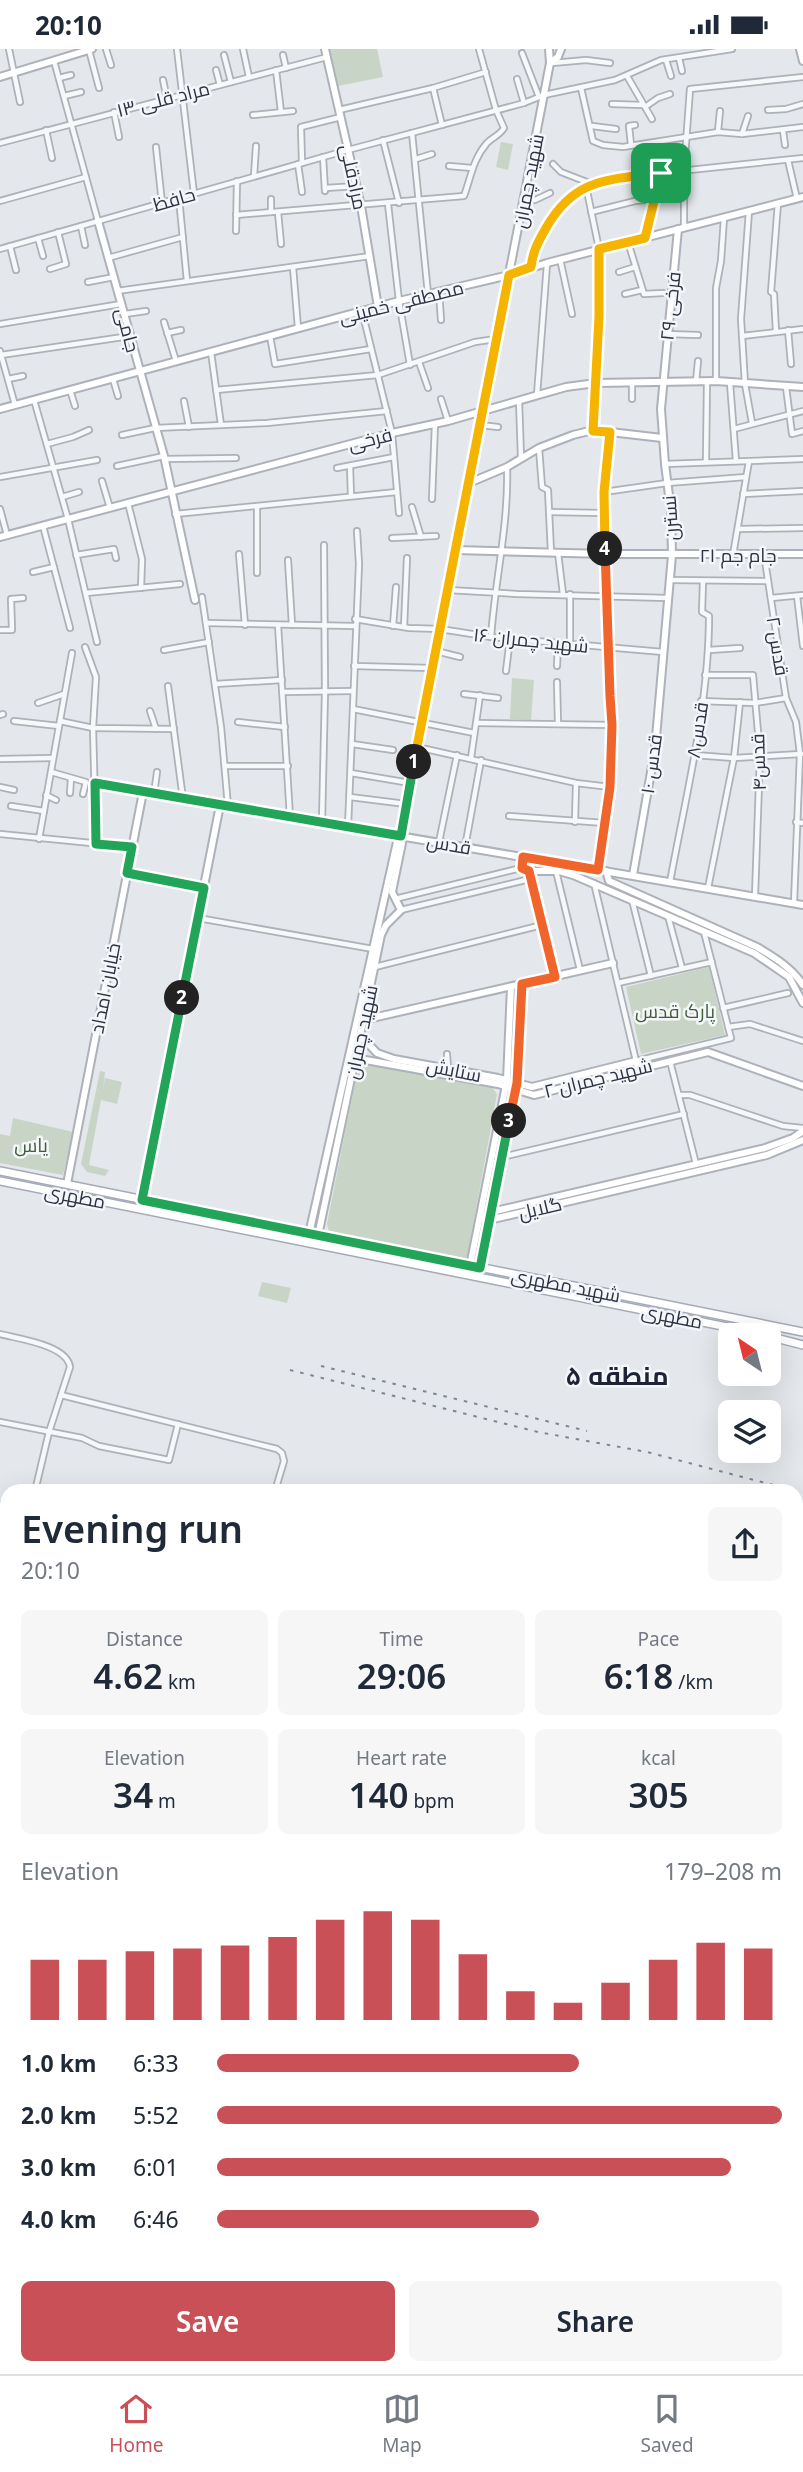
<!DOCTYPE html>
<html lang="en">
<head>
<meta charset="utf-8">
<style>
  :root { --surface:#fff; --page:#f6f6f7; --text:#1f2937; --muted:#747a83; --line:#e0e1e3; --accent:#ca5058 }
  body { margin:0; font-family:"Noto Sans",Cairo,sans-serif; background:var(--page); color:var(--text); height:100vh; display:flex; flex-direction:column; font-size:26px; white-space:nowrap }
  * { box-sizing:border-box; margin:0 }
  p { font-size:23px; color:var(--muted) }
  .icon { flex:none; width:38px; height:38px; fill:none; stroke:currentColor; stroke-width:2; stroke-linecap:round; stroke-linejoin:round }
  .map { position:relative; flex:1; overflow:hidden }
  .panel { position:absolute; left:0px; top:1435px; width:803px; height:891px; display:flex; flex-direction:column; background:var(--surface); border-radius:21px 21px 0 0; box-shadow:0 7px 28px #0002 }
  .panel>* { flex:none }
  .needle { width:46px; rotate:325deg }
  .controls { position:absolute; left:718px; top:1274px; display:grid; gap:14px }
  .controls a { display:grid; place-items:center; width:63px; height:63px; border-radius:10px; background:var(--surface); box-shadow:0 7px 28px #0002; font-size:35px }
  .pin { position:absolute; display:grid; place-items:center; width:60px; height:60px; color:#fff; margin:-30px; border-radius:14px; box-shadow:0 4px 10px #0006 }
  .km { position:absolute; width:35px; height:35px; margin:-18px; border-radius:50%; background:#222; color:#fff; font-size:19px; line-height:35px; text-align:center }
  .round { display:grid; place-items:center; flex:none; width:74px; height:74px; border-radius:10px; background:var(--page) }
  .summary { display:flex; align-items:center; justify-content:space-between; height:119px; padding:0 21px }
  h1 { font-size:38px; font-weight:600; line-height:52px }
  .metrics { display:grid; grid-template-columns:repeat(3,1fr); gap:10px; height:119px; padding:7px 21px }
  .metrics div { display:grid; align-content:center; border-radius:10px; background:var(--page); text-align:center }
  .metrics b { font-size:35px; font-weight:600 }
  .metrics small { font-size:19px; font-weight:400 }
  .metrics p { font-size:19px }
  .chart { height:196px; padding:14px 21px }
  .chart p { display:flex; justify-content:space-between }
  .chart svg { width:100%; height:126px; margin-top:7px; stroke:var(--accent); stroke-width:6 }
  .action { display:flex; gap:14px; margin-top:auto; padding:14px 21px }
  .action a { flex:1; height:80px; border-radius:10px; background:var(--accent); color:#fff; font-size:28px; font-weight:600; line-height:80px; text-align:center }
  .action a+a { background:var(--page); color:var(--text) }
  ul { padding:0 21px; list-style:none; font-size:23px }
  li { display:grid; grid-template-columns:112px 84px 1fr; align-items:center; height:52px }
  li i { height:18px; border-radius:9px; background:var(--accent) }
  .status { display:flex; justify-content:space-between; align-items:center; height:49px; padding:0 35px; background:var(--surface); direction:ltr }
  .status svg { height:19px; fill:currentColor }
  .tab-bar { display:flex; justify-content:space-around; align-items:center; height:98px; border-top:2px solid var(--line); background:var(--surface); font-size:19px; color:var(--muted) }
  .tab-bar a { display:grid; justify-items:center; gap:4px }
  .tab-bar .current { color:var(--accent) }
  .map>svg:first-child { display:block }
  .green { fill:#c8d5c6 }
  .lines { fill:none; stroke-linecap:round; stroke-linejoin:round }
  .street-casing { stroke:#adb1b9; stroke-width:8 }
  .secondary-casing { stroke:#adb1b9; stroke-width:10 }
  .primary-casing { stroke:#a4aab7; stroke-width:10 }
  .street { stroke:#f7f8fa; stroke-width:4.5 }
  .secondary { stroke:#fff; stroke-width:6 }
  .primary { stroke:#fff; stroke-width:7 }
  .rail { stroke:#7e8595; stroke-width:2; stroke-dasharray:3.5 7; stroke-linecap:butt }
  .split-1-casing { stroke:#fff; stroke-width:14 }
  .split-2-casing { stroke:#fff; stroke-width:14 }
  .split-3-casing { stroke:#fff; stroke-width:14 }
  .split-4-casing { stroke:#fff; stroke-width:14 }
  .split-5-casing { stroke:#fff; stroke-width:14 }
  .split-1 { stroke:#f5b400; stroke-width:9 }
  .split-2 { stroke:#22a559; stroke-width:9 }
  .split-3 { stroke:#22a559; stroke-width:9 }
  .split-4 { stroke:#f0652b; stroke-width:9 }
  .split-5 { stroke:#f5b400; stroke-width:9 }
  .labels { text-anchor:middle; stroke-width:5; stroke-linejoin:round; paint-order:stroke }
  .street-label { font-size:19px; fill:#2c3343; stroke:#f4f6f9 }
  .park-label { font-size:19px; fill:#3e5f3a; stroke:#f4f6f9 }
  .district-label { font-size:26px; font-weight:bold; fill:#1e2435; stroke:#f4f6f9 }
</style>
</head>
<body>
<div class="status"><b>20:10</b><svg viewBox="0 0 49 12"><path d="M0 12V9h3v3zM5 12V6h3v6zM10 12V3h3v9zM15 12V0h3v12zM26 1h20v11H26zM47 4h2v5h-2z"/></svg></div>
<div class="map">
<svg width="803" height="2325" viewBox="0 0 803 2325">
  <rect width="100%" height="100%" fill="#e4e7eb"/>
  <g class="green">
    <polygon points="330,0 377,0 383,28 338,37"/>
    <polygon points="501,93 513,95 508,121 496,118"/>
    <polygon points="512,629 534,631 531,671 510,670"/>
    <polygon points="709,918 725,986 641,1005 626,938"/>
    <polygon points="359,1013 491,1037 497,1045 467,1210 329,1182 327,1175"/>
    <polygon points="100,1022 105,1023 103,1041 105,1029 122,1033 117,1055 101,1051 89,1116 109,1121 105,1127 87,1123 81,1115"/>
    <polygon points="13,1069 73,1083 63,1126 0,1114 0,1085 10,1087"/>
    <polygon points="262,1233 291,1239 287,1254 258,1247"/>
  </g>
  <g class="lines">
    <defs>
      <g id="street">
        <polyline points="9,0 20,53"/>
        <polyline points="106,0 111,16"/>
        <polyline points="177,0 194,145"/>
        <polyline points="243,0 249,28"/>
        <polyline points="89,1 99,39"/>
        <polyline points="522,4 539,48"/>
        <polyline points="224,6 231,33"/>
        <polyline points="283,6 286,19"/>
        <polyline points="679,9 682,22"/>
        <polyline points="666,11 671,27"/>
        <polyline points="54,12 98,172"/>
        <polyline points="552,14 586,11 610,14"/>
        <polyline points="216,21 220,36"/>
        <polyline points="276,21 281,63"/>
        <polyline points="627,27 652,70"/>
        <polyline points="59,29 71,26"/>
        <polyline points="517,30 524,54"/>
        <polyline points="163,31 167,50"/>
        <polyline points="433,39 442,76"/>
        <polyline points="581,39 593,92 603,96 623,98 718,83 742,85 803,78"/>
        <polyline points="64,47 81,43"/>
        <polyline points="612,55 643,56"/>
        <polyline points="645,58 658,49 670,45"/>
        <polyline points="339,61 433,39 486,23"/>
        <polyline points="768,61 786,60 803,55"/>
        <polyline points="114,63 119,88"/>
        <polyline points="253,66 293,62"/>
        <polyline points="592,77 616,80"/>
        <polyline points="46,81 52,109"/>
        <polyline points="718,82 720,62"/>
        <polyline points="783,82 785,96"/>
        <polyline points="412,84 428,245"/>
        <polyline points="742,85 748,67"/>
        <polyline points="383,91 399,154"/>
        <polyline points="0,94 327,8"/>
        <polyline points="631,96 629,77 635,76"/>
        <polyline points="156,98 162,154"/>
        <polyline points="323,108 325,142"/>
        <polyline points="416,110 432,105"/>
        <polyline points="788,111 797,150"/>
        <polyline points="302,114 301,78 341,68"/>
        <polyline points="298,115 302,143"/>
        <polyline points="553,115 561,123 592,135"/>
        <polyline points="449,117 472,119"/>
        <polyline points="254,127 256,97"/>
        <polyline points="586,137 599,200 599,268 596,334"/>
        <polyline points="325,139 357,137"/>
        <polyline points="179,149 187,232"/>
        <polyline points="271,150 271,163"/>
        <polyline points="524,150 535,151 550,144"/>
        <polyline points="0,152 86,128"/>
        <polyline points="388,155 399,252 410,316"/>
        <polyline points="749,162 741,270 745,335 752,374"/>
        <polyline points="278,163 281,195"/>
        <polyline points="591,163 635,152 655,150"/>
        <path d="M236,166l228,-19c7,-19 9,-37 23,-53 6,-6 13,-8 17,-15l-8,-18 -17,-61"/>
        <polyline points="81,177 85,196"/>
        <polyline points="684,179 684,121 690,40 803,28"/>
        <polyline points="236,182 237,132"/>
        <polyline points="38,189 43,207"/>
        <polyline points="645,189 661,124"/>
        <polyline points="628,193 644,245 663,244"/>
        <polyline points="10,197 16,221"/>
        <polyline points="0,200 348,101 524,54 544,46 615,31 661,11 732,0"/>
        <polyline points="108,209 183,188"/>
        <polyline points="560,210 572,265"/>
        <polyline points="293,218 298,279"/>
        <polyline points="531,218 533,201 551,169 568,149 586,137 607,131 661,124 803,109"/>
        <polyline points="50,220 66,215 58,183"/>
        <polyline points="619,223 635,218"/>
        <polyline points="88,233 114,228"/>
        <polyline points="117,242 370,207"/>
        <polyline points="439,242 441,271"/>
        <polyline points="625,245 642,241"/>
        <polyline points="362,262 392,384 399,464"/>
        <polyline points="125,265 146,262"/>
        <polyline points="164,273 176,312"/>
        <polyline points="0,275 121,255"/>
        <polyline points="788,281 791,315"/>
        <polyline points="776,283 774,245 771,243 778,154"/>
        <polyline points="167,284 181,281"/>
        <polyline points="667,285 698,286"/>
        <polyline points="270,287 275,315 371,300"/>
        <polyline points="742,287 803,280"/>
        <polyline points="0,302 15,356"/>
        <polyline points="211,303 221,376"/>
        <polyline points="1,306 130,287"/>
        <polyline points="419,313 428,339"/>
        <polyline points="8,330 23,327"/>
        <polyline points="113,330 118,347"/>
        <polyline points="716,332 716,239 721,212 724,169"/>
        <polyline points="696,333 698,312"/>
        <polyline points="730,334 736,412"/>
        <polyline points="786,338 792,385 803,382"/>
        <polyline points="70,341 75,357"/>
        <polyline points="216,341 378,326 475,293 496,290"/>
        <polyline points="537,346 547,215"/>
        <polyline points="441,350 448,372"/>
        <polyline points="632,350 632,334"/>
        <polyline points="34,351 68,470 97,593"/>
        <polyline points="519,351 521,409"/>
        <polyline points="184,352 189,378"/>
        <polyline points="480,376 498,378"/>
        <polyline points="734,380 803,362"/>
        <polyline points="122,386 155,379 267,374 387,362"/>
        <polyline points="47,395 73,388 89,381"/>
        <polyline points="539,399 542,438 548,441 551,503"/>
        <polyline points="165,410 236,409"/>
        <polyline points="706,412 707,333"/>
        <polyline points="665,415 803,410"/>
        <polyline points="117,417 164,407"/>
        <polyline points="350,417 351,447"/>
        <polyline points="337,419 394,408"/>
        <polyline points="0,428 97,411"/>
        <polyline points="102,432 110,459"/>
        <polyline points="604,443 667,434 746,428"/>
        <polyline points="743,445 803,442"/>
        <polyline points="62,448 79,443"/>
        <polyline points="432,450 435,375"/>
        <polyline points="128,454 142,510 141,539"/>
        <polyline points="412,458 421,488"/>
        <polyline points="0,460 7,486"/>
        <polyline points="549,463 603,464"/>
        <polyline points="175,465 397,443"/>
        <polyline points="43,477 70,579"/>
        <polyline points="738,480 803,479"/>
        <polyline points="392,489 436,487"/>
        <polyline points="558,504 563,545"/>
        <polyline points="239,505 245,576"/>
        <polyline points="764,505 786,649 796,673 800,705 794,854"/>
        <polyline points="76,506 114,500 116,509"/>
        <polyline points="733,506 749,412"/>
        <polyline points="288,511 292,576"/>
        <polyline points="33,523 54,518"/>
        <polyline points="257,524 257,457"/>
        <polyline points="670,531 768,532"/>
        <polyline points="448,541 517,545 668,549"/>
        <polyline points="86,544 180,535"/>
        <polyline points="570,545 570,595"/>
        <polyline points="797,547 803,597"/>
        <polyline points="202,548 221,678 228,757"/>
        <polyline points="771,549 803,546"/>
        <polyline points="355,570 409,579 440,580 491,588 663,603"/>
        <polyline points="206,574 355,577"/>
        <polyline points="278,576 290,768"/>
        <polyline points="393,577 396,538"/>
        <polyline points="404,578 407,509"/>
        <polyline points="0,581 12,581 11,550 23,549"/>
        <path d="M491,588c4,-56 18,-115 16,-170"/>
        <polyline points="85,598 96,628 93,679 96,795"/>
        <polyline points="164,601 209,593"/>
        <polyline points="709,601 740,599"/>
        <polyline points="436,602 460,608"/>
        <polyline points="354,617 432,619"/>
        <polyline points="557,617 558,594"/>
        <polyline points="506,622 510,589"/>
        <polyline points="705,626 753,626 760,706 755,847"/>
        <polyline points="557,633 558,675"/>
        <polyline points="215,635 282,631"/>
        <polyline points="168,637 183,750"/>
        <polyline points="283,643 353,642"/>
        <polyline points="464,645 498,649"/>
        <polyline points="701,652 755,654 786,649"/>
        <polyline points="38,654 64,645"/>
        <polyline points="353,660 474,684"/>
        <polyline points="150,662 156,680"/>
        <polyline points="0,666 3,665"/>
        <polyline points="14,672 59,677"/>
        <polyline points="60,672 93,679 174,680"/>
        <polyline points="238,673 285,678"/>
        <polyline points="477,674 612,676"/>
        <polyline points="352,695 393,701"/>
        <polyline points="417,698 576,734 610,738"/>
        <polyline points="694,706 734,709 801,705"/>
        <polyline points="471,709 480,646"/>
        <polyline points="0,710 53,709"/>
        <polyline points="225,717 288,717"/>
        <polyline points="51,723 86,733 83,745"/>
        <polyline points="351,724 410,734"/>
        <polyline points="0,738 14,741"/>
        <polyline points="70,744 71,729"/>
        <polyline points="154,745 157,723"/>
        <polyline points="46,746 56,751"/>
        <polyline points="350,748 406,755"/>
        <polyline points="11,757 44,762"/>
        <polyline points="509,767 605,774"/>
        <polyline points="322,773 325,643 324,496"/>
        <polyline points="575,773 576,734"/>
        <polyline points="796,773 803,774"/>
        <polyline points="348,778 359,515 357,482"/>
        <polyline points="0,785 132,798"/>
        <polyline points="39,790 72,604"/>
        <polyline points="439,793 457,706"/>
        <polyline points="465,798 481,711"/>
        <polyline points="521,819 529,822 555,928"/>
        <polyline points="556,822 580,921"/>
        <polyline points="127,824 204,839"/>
        <path d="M670,833c16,-87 39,-177 39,-266l-7,-4 1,-31"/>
        <polyline points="594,834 636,1012 731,989 704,883"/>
        <polyline points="708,839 734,709 740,653"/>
        <polyline points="395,850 521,819 523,809"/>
        <polyline points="632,851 651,927"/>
        <polyline points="401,861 530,830"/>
        <polyline points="668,867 682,919"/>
        <polyline points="198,869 373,900"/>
        <polyline points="375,918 542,876"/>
        <polyline points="618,934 712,913"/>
        <polyline points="723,959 788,944"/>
        <polyline points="728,978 750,975 803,992"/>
        <polyline points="447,1005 448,1020"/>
        <polyline points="670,1012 696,1115"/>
        <polyline points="679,1046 690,1046 783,1077 803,1079"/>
        <polyline points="502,1108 684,1065"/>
        <path d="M0,1285c19,5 67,11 70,33l-21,65 -14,59"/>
        <polyline points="61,1346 277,1400 282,1404 284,1412 275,1442"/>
        <polyline points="0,1373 82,1389 99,1397 169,1411 178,1375"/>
        <polyline points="35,1439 49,1442"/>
        <polyline points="0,1456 7,1460"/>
        <polyline points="0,1585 7,1556"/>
        <polyline points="0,1621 7,1622"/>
        <polyline points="0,1688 7,1698"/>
        <polyline points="796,1948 803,1952"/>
        <polyline points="796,2027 803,2016"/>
        <polyline points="796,2067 803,2072"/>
        <polyline points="796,2082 803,2077"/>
        <polyline points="796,2179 803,2189"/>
        <polyline points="796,2207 803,2203"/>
        <polyline points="796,2251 803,2246"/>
        <polyline points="796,2293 803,2288"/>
        <polyline points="385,2319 387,2325"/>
        <polyline points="426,2319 430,2325"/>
        <polyline points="291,2323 305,2319"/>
        <polyline points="466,2325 475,2319"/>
      </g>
      <g id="secondary">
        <polyline points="325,0 361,157 378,258"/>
        <polyline points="549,0 550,14"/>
        <polyline points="800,0 803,12"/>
        <polyline points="0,28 92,0"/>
        <polyline points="98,172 164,407 195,551"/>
        <polyline points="0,360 399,252 509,226 547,214 803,148"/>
        <polyline points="593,381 596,334"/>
        <polyline points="469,434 507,418 539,399 573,386 593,381 662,389"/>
        <polyline points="0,488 392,384 448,372 566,338 596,334 716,332 803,338"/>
        <polyline points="456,501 606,505 803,505"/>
        <polyline points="95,735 803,856"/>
        <path d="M598,821c9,-58 18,-115 12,-174l-7,-183 6,-81"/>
        <polyline points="529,822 559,822 573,826 754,904 789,928 803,954"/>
        <path d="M606,822l3,10 148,66c18,11 34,20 46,38"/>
        <polyline points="633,826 655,700 672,506 671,462 665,415 661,360 678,180"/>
        <polyline points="368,970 613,914"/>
        <polyline points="360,986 377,1004 394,1010 498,1029 532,1038 636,1012 638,1019"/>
        <polyline points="349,1008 498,1035 534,1046 708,1003 803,1037"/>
        <polyline points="67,1135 143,743"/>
        <polyline points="142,1151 220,756"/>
        <polyline points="480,1170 491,1163 765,1099 793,1089 803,1082"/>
        <polyline points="481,1170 489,1171 767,1106 803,1091"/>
        <polyline points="309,1185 397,793 401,787"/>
        <polyline points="318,1187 381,886 386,876 401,861 392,843 402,794 401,787 406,755 550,14 558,8 561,0"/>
        <polyline points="470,1217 507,1031 511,938"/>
        <polyline points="480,1219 517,1034 522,935"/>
        <polyline points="0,1813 7,1816"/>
        <polyline points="0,1823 7,1825"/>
        <polyline points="0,2296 7,2295"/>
        <polyline points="278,2319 280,2325"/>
        <polyline points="290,2319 292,2325"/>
        <polyline points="520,2319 524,2325"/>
        <polyline points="753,2319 759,2325"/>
      </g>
      <g id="primary">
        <polyline points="0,1122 803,1283"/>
        <polyline points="0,1132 767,1286"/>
        <polyline points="768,1287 803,1296"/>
        <polyline points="796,1881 803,1860"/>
        <polyline points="796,1921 803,1902"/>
        <polyline points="0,2307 7,2305"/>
        <polyline points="0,2316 7,2314"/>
        <polyline points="610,2319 614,2325"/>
        <polyline points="625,2319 629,2325"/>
      </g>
    </defs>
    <use href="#street" class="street-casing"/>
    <use href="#secondary" class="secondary-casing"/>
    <use href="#primary" class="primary-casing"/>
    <use href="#street" class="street"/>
    <use href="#secondary" class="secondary"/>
    <use href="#primary" class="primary"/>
    <g class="rail">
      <polyline points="321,1317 587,1382"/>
      <polyline points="290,1321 538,1383 647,1403 796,1442"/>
    </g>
  </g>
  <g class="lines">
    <defs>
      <path id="split-1" d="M414,713l95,-487 22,-8c2,-16 7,-25 15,-39 29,-51 63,-48 115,-55"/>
      <polyline id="split-2" points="182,949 204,839 127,824 132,798 96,795 95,734 401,787 414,713"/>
      <polyline id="split-3" points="182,949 142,1151 480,1219 509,1072"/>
      <polyline id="split-4" points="509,1072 517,1034 522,935 555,928 529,822 522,819 523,808 598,821 610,738 612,676 610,647 605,500"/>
      <polyline id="split-5" points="605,500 604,443 610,383 593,382 599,268 599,200 645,189 661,124"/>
    </defs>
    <use href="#split-1" class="split-1-casing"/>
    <use href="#split-2" class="split-2-casing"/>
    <use href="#split-3" class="split-3-casing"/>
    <use href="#split-4" class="split-4-casing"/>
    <use href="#split-5" class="split-5-casing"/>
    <use href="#split-1" class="split-1"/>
    <use href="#split-2" class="split-2"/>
    <use href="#split-3" class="split-3"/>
    <use href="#split-4" class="split-4"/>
    <use href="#split-5" class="split-5"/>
  </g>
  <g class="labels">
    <g class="street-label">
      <text transform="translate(163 50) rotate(-14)" y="7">مراد قلی ۱۳</text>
      <text transform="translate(354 128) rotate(78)" y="7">مرادقلی</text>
      <text transform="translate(528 132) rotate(-79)" y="7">شهید چمران</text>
      <text transform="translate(174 150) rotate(-16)" y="7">حافظ</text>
      <text transform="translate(401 253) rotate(-14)" y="7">مصطفی خمینی</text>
      <text transform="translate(670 257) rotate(-84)" y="7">فرخی ۲۹</text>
      <text transform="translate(128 281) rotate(75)" y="7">جامی</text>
      <text transform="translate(370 390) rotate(-14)" y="7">فرخی</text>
      <text transform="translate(670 469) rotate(-94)" y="7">نسترن</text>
      <text x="738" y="513">جام جم ۲۱</text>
      <text transform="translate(531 591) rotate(6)" y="7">شهید چمران ۱۶</text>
      <text transform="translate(778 597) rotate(81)" y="7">قدس ۲</text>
      <text transform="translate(697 681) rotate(-81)" y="7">قدس۸</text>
      <text transform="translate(758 713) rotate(-92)" y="7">قدس۴</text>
      <text transform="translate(651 715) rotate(-82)" y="7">قدس ۱۰</text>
      <text transform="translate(449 795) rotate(10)" y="7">قدس</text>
      <text transform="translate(105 939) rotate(-79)" y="7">خیابان امداد</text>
      <text transform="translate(361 983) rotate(-78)" y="7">شهید چمران</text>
      <text transform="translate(454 1021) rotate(11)" y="7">ستایش</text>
      <text transform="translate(598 1029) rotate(-14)" y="7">شهید چمران ۲</text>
      <text transform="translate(75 1147) rotate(11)" y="7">مطهری</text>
      <text transform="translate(540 1159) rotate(-13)" y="7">گلایل</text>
      <text transform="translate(566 1236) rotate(11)" y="7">شهید مطهری</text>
      <text transform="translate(672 1267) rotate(11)" y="7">مطهری</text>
    </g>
    <g class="park-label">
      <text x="675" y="969">پارک قدس</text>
      <text x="31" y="1103">یاس</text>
    </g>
    <g class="district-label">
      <text x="617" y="1336">منطقه ۵</text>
    </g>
  </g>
</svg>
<div class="controls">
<a><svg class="needle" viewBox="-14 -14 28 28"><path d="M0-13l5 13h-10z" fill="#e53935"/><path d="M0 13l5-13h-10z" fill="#747a83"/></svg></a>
<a><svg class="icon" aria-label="layers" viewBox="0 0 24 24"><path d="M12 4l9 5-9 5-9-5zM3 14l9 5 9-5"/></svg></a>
</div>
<div class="pin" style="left:661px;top:124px;background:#1e9e55"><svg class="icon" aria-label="arrive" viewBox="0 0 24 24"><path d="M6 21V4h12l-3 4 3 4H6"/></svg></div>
<b class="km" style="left:414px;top:713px">1</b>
<b class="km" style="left:182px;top:949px">2</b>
<b class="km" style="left:509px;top:1072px">3</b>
<b class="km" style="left:605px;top:500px">4</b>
<section class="panel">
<div class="summary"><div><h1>Evening run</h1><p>20:10</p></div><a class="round"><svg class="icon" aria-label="share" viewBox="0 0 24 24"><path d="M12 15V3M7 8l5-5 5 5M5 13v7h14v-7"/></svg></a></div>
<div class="metrics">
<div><p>Distance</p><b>4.62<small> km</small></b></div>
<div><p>Time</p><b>29:06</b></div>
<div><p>Pace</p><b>6:18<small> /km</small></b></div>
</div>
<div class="metrics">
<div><p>Elevation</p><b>34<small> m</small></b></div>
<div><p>Heart rate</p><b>140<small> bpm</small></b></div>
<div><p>kcal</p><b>305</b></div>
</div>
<div class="chart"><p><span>Elevation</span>179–208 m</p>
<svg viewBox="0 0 160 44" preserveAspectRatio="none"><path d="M5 44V23M15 44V23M25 44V20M35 44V19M45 44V18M55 44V15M65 44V9M75 44V6M85 44V9M95 44V21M105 44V34M115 44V38M125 44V31M135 44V23M145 44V17M155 44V19"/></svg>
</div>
<ul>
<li><b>1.0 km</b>6:33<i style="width:64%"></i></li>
<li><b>2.0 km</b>5:52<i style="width:100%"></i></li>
<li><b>3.0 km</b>6:01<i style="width:91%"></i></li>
<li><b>4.0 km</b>6:46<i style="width:57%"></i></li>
</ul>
<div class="action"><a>Save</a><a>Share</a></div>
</section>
</div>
<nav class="tab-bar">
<a class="current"><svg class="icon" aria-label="home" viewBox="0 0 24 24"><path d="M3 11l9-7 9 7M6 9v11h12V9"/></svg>Home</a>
<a><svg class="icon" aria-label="map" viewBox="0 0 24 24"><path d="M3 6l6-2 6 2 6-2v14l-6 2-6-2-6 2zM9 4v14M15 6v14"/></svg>Map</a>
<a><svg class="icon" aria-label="saved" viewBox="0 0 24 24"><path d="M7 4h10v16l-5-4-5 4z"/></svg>Saved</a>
</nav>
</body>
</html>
